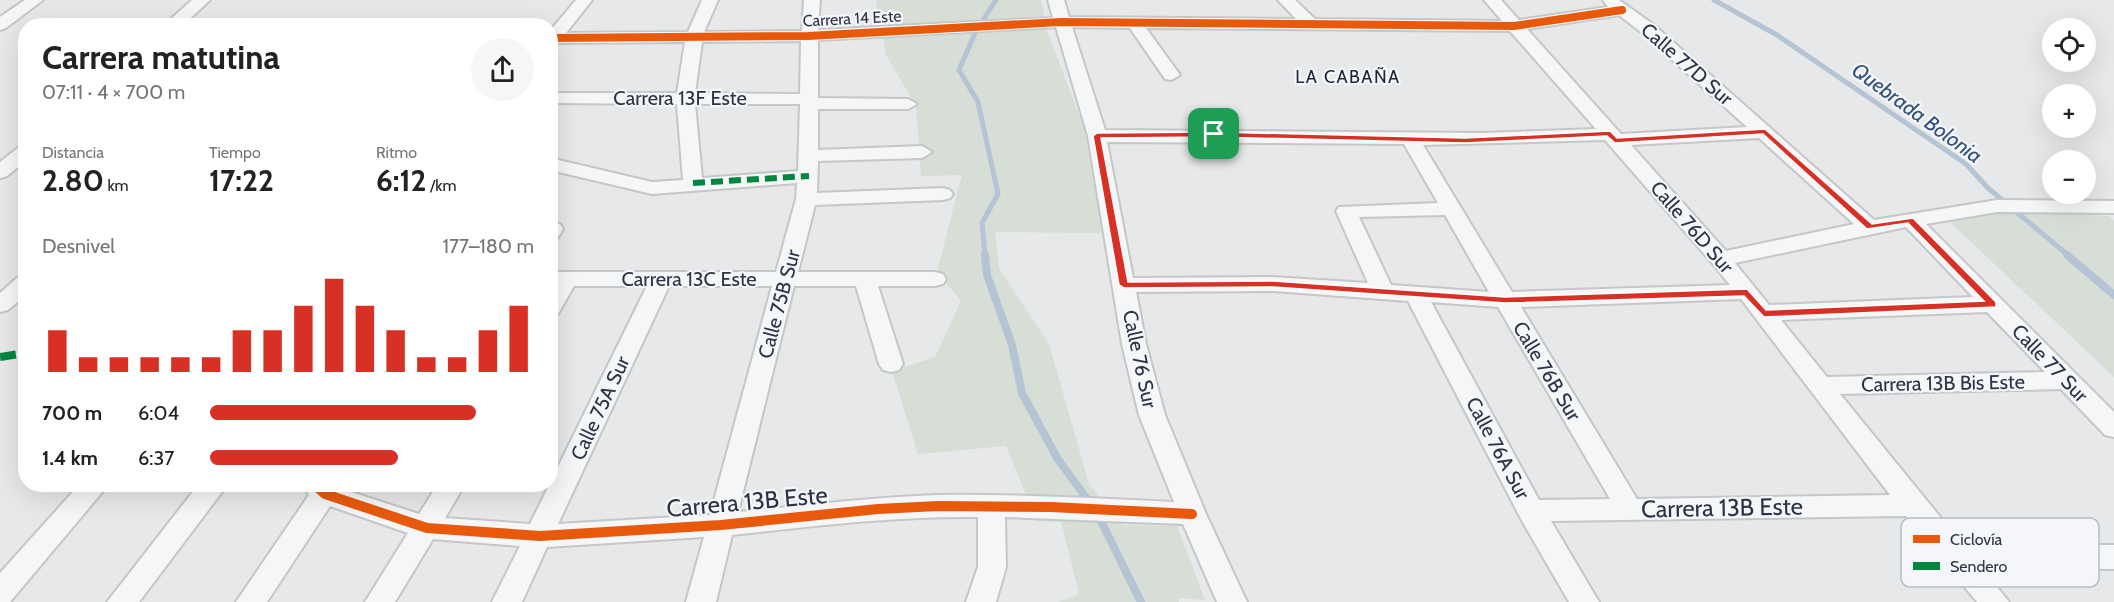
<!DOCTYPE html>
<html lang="es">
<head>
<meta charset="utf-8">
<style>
  :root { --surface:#fff; --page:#f6f6f6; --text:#222; --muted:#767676; --accent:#d93025 }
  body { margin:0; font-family:Cabin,sans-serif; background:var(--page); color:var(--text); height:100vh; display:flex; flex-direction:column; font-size:22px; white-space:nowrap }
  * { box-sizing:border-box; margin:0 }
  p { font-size:20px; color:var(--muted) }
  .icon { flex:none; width:33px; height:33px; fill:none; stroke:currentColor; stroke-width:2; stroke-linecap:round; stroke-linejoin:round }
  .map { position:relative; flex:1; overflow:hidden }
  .drawer { position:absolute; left:18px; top:18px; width:540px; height:474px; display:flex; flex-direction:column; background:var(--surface); border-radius:24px; box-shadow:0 6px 24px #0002 }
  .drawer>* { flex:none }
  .fabs { position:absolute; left:2042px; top:18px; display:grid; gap:12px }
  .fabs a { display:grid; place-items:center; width:54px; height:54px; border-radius:50%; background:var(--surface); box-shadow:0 6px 24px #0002; font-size:30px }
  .pin { position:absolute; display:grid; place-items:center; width:51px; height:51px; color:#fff; margin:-26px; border-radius:12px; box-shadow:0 3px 9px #0006 }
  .round { display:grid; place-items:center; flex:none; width:63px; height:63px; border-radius:32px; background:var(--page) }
  .headline { display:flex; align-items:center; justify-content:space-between; height:102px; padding:0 24px }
  h1 { font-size:33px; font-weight:700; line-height:45px }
  .stats { display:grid; grid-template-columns:repeat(3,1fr); gap:9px; height:102px; padding:6px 24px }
  .stats div { display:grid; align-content:center }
  .stats b { font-size:30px; font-weight:700 }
  .stats small { font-size:16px; font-weight:400 }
  .stats p { font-size:16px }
  .chart { height:168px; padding:12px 24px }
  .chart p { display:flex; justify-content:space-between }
  .chart svg { width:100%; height:108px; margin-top:6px; stroke:var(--accent); stroke-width:6 }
  ul { padding:0 24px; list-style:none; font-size:20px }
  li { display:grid; grid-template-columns:96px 72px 1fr; align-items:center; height:45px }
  li i { height:15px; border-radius:8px; background:var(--accent) }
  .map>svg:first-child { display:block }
  .green { fill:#d6ded6 }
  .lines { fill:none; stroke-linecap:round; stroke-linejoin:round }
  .stream-far1 { stroke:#b4c4d5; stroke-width:5 }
  .stream { stroke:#b4c4d5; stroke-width:8 }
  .minor-casing { stroke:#c4c6c8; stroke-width:4 }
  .minor { fill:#f5f6f7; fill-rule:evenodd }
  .quiet-far1 { stroke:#00873e; stroke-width:6; stroke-dasharray:12 6; stroke-linecap:butt }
  .quiet { stroke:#00873e; stroke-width:8; stroke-dasharray:16 8; stroke-linecap:butt }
  .cycleway-far1-casing { stroke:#f4f6f9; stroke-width:10 }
  .cycleway-casing { stroke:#f4f6f9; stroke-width:14 }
  .cycleway-far1 { stroke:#e8590c; stroke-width:8 }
  .cycleway { stroke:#e8590c; stroke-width:10 }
  .route { fill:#d93025; stroke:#fff; stroke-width:1.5; fill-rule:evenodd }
  .labels { text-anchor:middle; stroke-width:4.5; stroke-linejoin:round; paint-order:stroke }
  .far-street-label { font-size:16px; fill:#2b3445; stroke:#f4f6f9 }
  .far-neighbourhood-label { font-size:18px; letter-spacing:1.5px; fill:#1d2536; stroke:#f4f6f9 }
  .street-label { font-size:20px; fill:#2b3445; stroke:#f4f6f9 }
  .water-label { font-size:21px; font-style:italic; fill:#34527a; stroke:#f4f6f9 }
  .near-street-label { font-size:24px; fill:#2b3445; stroke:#f4f6f9 }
  .key { fill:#f4f6f9; stroke:#b8bcc3; stroke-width:1.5 }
  .key-label { font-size:16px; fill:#2b3445 }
</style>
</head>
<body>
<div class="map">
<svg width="2114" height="602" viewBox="0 0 2114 602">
  <rect width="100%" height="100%" fill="#e6e8ea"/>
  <g class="green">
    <polygon points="876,0 1041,0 1047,31 1084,127 1102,233 995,232 999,268 1049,344 1089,484 1122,525 1177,526 1205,600 1179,598 1179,602 1059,602 1079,594 1061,522 1037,521 1006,446 918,454 892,371 935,357 961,301 937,272 962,175 921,176 916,106 886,55"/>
    <polygon points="2032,211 2109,216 2114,221 2114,377 1950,222 2002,212"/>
  </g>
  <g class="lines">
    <g class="stream-far1">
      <polyline points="1714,0 1777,35 1966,164 1988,188 2069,256"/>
      <polyline points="985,256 982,223 998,194 978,102 959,70 976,31 996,0"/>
    </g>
    <g class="stream">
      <polyline points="985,255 987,275 1012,345 1022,393 1057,458 1090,503"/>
      <polyline points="2067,255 2114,295"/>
      <polyline points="1098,515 1141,602"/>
    </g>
    <defs>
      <g id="minor">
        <polygon points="25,0 43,0 6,28 0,30 0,17"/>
        <polygon points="192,0 210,0 182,26 163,26"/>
        <path d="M576,0h16l-26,33 122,-1 14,-32h16l-14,32 98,-1 2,-31h16l-2,30 235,-12 -5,-18h16l5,17 227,2 -18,-19h17l20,19 187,2 -18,-21h17l18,20 89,-13 -5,-7h16l35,25 220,195 123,-20 117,1v12l-117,-1 -71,12 188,188v25l-9,-2 -44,-46 -221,5 123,151h151v24l-132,-1 27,34h-32l-71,-86 -355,5 48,81h-30l-48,-83 -113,-218 -135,-10 -137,1 10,52 19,71 41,99 41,88h-30l-34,-78 -178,-7 1,50 -10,35h-30l12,-35v-50c-83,-1 -164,9 -246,18l-16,67h-30l18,-65 -157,10 -25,55h-30l28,-56 -87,-7 -38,63h-30l43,-69 -78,-27 -63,96h-31l73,-107 -8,-11h43l-2,5 77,25 19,-30h27l-20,34 85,6 117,-238h-73l-16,28 -8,2v-44h226l20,-73 1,-16 -145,11 -102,-24v-12l102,24 31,-2 -6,-76 -127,-1v-10h127l8,-51 -127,1 -8,4v-16zM1619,15l23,18 105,94 -126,7 -94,-105zM1056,27l32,109 34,208 17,71 35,87c-79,-4 -158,-8 -236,-7 -67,2 -134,11 -200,17l56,-226h62l23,78 4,6 8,2 8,-2 4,-6 -25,-78h57l8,-2 3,-5 -3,-5 -8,-2h-137l17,-67 128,-5 7,-2 3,-4 -3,-4 -7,-2 -126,5 1,-32 104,-3 10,-6 -10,-6 -104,4v-41h90l9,-5 -9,-5 -90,-1v-58zM1072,27l58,1 35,51 6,1 9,-5 -34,-47 364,3 86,98 -114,4 -377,-3zM801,41l-1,53 -105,-1 7,-51zM695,104h105l-2,67 -96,7zM1759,138l95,86 -128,27 -95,-106zM1605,140l108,124 17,21 -218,7 -89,-147zM1107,142l297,2 34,59 -99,4 -3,4 32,72 -95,-6 -140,1zM1445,215l44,77 -98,-7 -32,-68zM1906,227l67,70 -204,8 -34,-42zM669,286h103l-62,229 -152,9zM1741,299l149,196 -253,4 -116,-192zM1431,302l67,5 112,192 -71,1zM1987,312l58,60 -218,5 -46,-57z"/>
        <polygon points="26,145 26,161 7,176 0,178 0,162 19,147"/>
        <polygon points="550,223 560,224 563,229 557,239 550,240"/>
        <polygon points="26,275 26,295 8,310 0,312 0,293 18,277"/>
        <polygon points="80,484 109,484 10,602 0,602 0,573"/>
        <polygon points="199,484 228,484 139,602 107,602"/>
      </g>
    </defs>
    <use href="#minor" class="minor-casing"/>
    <use href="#minor" class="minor"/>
    <polyline class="quiet-far1" points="693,183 809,176"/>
    <polyline class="quiet" points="0,357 26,353"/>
    <defs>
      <polyline id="cycleway-far1" points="550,38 808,36 1061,22 1514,26 1622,10"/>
      <polyline id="cycleway" points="314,484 325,494 427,528 540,536 721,525 878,509 938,506 1051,507 1192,514"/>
    </defs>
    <use href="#cycleway-far1" class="cycleway-far1-casing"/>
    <use href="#cycleway" class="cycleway-casing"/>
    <use href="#cycleway-far1" class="cycleway-far1"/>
    <use href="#cycleway" class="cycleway"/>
  </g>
  <path class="route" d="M1765,129l107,95 41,-6 83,84v5l-232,10 -20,-21 -239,7 -232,-16 -149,1 -5,-3 -26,-149 4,-3 117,-1 251,6 145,-7 7,7zM1763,134l104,95 41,-6 76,78 -218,9 -19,-21 -242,8 -232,-16 -145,1 -27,-144 113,-1 251,6 142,-7 8,7z"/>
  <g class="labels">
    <g class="far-street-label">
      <text transform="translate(852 18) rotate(-3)" y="6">Carrera 14 Este</text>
    </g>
    <g class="far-neighbourhood-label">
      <text x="1348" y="83">LA CABAÑA</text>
    </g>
    <g class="street-label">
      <text transform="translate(1687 64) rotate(41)" y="7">Calle 77D Sur</text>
      <text x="680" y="105">Carrera 13F Este</text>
      <text transform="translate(1692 227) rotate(49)" y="7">Calle 76D Sur</text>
      <text x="689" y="286">Carrera 13C Este</text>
      <text transform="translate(779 304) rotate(-75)" y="7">Calle 75B Sur</text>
      <text transform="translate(1140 359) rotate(78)" y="7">Calle 76 Sur</text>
      <text transform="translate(2050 363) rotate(46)" y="7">Calle 77 Sur</text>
      <text transform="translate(1547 371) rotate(59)" y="7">Calle 76B Sur</text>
      <text transform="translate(1943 383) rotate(-1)" y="7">Carrera 13B Bis Este</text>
      <text transform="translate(600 408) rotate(-65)" y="7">Calle 75A Sur</text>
      <text transform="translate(1498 448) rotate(62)" y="7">Calle 76A Sur</text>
    </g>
    <g class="water-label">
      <text transform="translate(1917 113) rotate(36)" y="7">Quebrada Bolonia</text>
    </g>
    <g class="near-street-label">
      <text transform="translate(747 502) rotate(-5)" y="8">Carrera 13B Este</text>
      <text transform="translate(1722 508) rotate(-1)" y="8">Carrera 13B Este</text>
    </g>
  </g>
  <rect x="1901" y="518" width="198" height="69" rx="9" class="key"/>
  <rect x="1913" y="535" width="27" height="8" fill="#e8590c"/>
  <rect x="1913" y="562" width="27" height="8" fill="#00873e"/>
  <g class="key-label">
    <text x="1950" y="545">Ciclovía</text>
    <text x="1950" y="572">Sendero</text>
  </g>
</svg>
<div class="fabs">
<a><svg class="icon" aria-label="locate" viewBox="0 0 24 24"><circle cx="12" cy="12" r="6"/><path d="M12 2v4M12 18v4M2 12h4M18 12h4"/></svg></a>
<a>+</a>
<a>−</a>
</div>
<div class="pin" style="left:1214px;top:134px;background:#1e9e55"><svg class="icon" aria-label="arrive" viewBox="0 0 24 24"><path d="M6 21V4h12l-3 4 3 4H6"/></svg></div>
<section class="drawer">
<div class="headline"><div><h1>Carrera matutina</h1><p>07:11 · 4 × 700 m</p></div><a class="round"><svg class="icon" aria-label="share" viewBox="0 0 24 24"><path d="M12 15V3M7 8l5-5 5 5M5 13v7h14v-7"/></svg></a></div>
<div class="stats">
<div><p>Distancia</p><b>2.80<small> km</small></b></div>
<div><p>Tiempo</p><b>17:22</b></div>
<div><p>Ritmo</p><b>6:12<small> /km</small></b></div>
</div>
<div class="chart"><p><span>Desnivel</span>177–180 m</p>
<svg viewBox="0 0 160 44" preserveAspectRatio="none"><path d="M5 44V27M15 44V38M25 44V38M35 44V38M45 44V38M55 44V38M65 44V27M75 44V27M85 44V17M95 44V6M105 44V17M115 44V27M125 44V38M135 44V38M145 44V27M155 44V17"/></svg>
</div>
<ul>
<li><b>700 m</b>6:04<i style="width:82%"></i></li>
<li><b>1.4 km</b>6:37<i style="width:58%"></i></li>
</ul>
</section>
</div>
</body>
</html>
